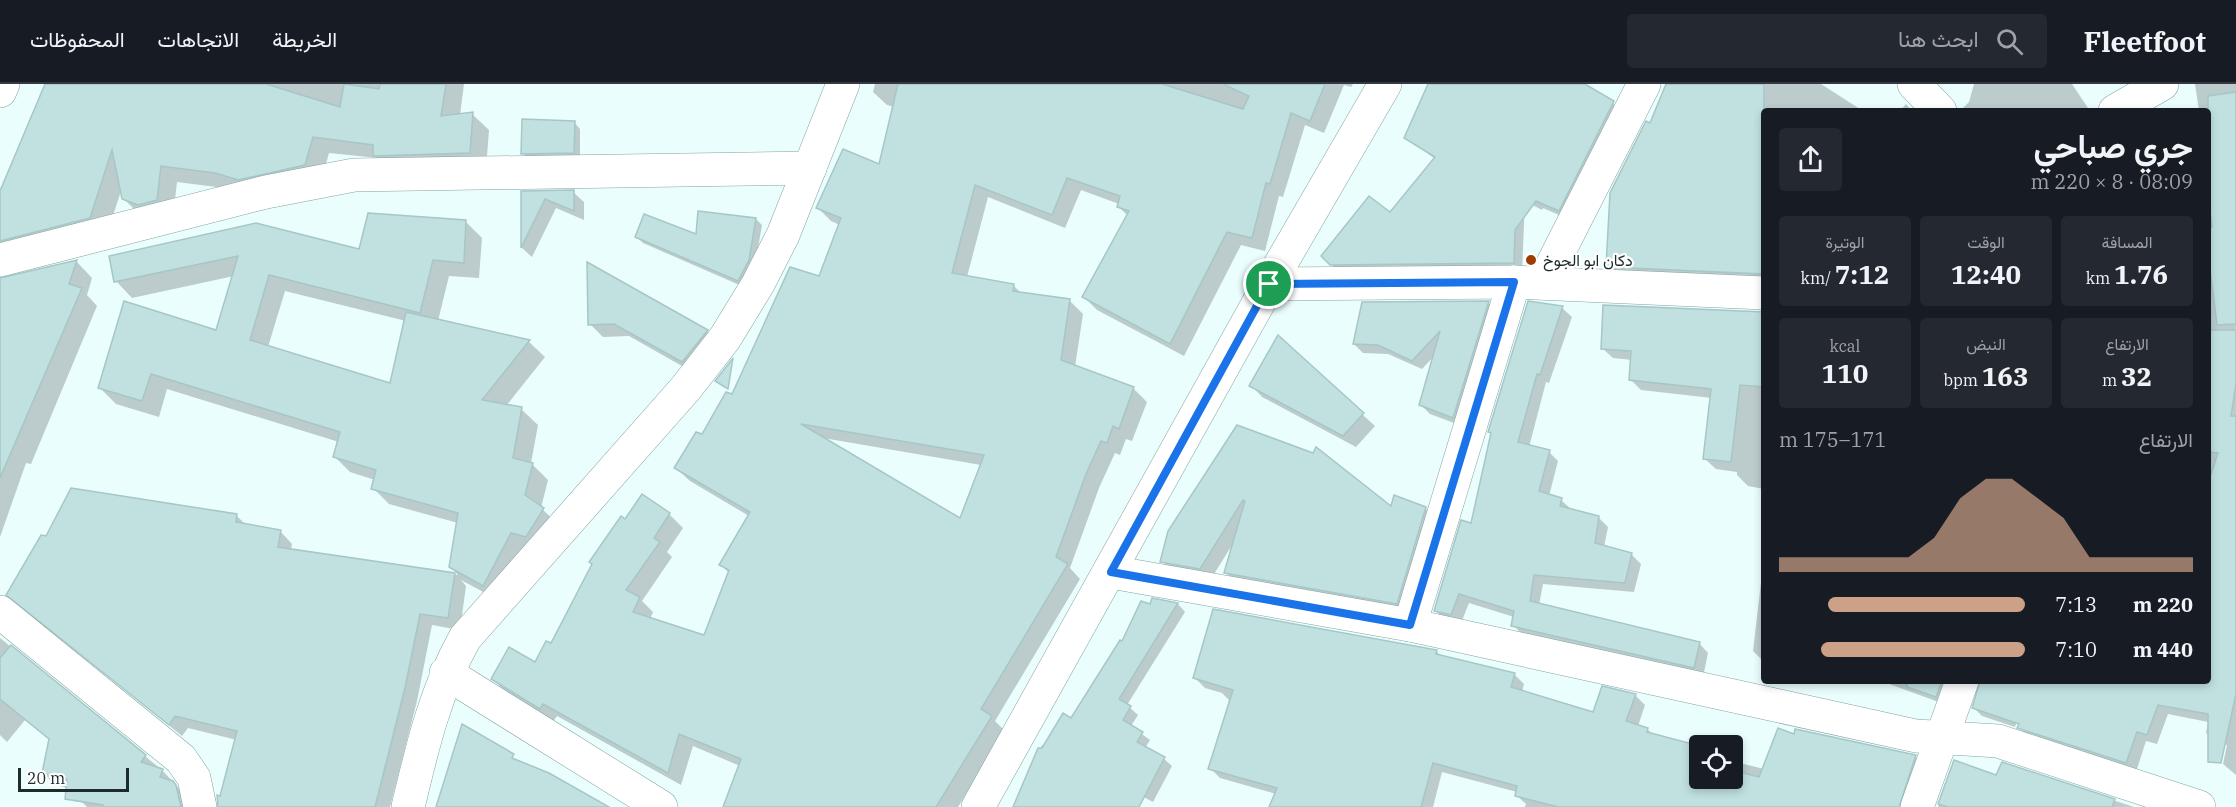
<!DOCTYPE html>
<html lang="ar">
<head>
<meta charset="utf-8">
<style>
  :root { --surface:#171b24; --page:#242831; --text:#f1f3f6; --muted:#9ea1a6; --line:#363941; --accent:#cca187 }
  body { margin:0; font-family:"IBM Plex Serif",Vazirmatn,serif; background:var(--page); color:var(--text); direction:rtl; height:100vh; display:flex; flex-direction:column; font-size:22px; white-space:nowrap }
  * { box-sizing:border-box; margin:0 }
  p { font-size:20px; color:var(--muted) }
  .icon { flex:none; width:33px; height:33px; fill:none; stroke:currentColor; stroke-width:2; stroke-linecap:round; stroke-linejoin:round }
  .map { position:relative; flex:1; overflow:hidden; direction:ltr }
  .sheet { position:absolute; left:1761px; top:24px; width:450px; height:576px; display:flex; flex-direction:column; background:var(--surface); border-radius:6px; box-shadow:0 3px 9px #0003; direction:rtl }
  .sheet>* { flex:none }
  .fabs { position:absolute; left:1689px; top:651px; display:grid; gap:12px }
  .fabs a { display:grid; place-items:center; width:54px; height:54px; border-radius:6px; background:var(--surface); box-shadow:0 3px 9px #0003; font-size:30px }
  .scale { position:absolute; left:18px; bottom:15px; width:111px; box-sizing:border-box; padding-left:6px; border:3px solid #1e2b2b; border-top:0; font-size:16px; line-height:21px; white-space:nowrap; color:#1e2b2b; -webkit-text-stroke:4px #fff; paint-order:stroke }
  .pin { position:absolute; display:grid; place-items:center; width:51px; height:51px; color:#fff; margin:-26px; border:3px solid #fff; border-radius:50%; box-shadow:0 2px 6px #0007 }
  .round { display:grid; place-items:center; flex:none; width:63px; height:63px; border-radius:6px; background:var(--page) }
  .summary { display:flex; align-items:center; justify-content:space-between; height:102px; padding:0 18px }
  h1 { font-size:33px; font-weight:700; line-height:45px }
  .metrics { display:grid; grid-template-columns:repeat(3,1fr); gap:9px; height:102px; padding:6px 18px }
  .metrics div { display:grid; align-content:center; border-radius:6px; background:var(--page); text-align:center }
  .metrics b { font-size:26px; font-weight:700 }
  .metrics small { font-size:16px; font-weight:400 }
  .metrics p { font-size:16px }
  .chart { height:168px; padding:12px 18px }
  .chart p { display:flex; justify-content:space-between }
  .chart svg { width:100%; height:108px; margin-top:6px; fill:var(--accent); opacity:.7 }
  ul { padding:0 18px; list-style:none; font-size:20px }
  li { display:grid; grid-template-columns:96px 72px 1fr; align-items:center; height:45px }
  li i { height:15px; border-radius:8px; background:var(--accent) }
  header { display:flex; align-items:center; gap:36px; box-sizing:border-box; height:84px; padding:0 30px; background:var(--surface); border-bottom:2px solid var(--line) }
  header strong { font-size:28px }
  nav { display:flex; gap:33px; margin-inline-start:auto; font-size:21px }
  .search { width:420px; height:54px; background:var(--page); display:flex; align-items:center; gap:15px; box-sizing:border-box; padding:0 21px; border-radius:6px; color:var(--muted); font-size:22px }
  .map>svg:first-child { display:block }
  .shadow { fill:#0003; fill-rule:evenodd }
  .building { fill:#c1e1e1; stroke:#a7c6c6; stroke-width:1.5; fill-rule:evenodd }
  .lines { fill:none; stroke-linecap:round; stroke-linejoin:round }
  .minor-casing { stroke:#84a3a2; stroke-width:34 }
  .minor { stroke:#fff; stroke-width:33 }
  .route-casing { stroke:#fff; stroke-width:12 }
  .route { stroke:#1a73e8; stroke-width:8 }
  .poi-dot { fill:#9f3d00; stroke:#fff; stroke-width:2 }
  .labels { text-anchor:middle; stroke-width:4.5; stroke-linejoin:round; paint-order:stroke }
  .poi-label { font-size:16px; fill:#1e2b2b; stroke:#fff; text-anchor:start }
</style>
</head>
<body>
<header>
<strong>Fleetfoot</strong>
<div class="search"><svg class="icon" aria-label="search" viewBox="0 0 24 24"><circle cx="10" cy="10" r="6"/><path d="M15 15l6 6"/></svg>ابحث هنا</div>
<nav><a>الخريطة</a><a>الاتجاهات</a><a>المحفوظات</a></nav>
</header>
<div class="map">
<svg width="2236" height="723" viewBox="0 0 2236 723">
  <rect width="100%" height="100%" fill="#ebfefe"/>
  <g class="shadow">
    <polygon points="47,0 464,0 460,31 472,30 489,46 486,85 329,69 321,98 232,105 177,98 173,133 141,132 124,115 122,104 107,150 0,184 0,111"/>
    <path d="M875,0h478l-2,3 -7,-2 -20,48 -19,-8 -22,72 -4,-1 -14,55 -24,-6 -57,111 -87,-46 -13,-13 44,-81 -10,-10 1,-2 -38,-14 -16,38 -77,-31 -21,80 47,9 7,7 49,8 13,13 -8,53 58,21 14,14 -15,39 -6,-2 -6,16 -5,-2 -16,35 -29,80 10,11 -85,142 10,10 -47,76h-230l12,-41 -47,-20 -12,39 -124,-69 -4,6 -47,-30 -14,-14 43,-14 16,-19 91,-149 27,18 14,14 -16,24 5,5 -30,44 11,11 -3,7 55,18 24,-64 -8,-8 28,-49 -59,-35 -14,-13 57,-72 87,-118 20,-53 -9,-4 -13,-13 63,-42 13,-59 -7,-2 -14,-13zM823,354l158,27 -20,55z"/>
    <polygon points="1429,0 1583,0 1613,19 1622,28 1568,135 1543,124 1542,126 1525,117 1522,188 1340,189 1323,172 1390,130 1435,75 1406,53"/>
    <polygon points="1703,0 1821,0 1863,27 1764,27 1764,200 1618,193 1607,183 1651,41"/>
    <polygon points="1974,0 2072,0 2090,27 1960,27 1969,18"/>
    <polygon points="2195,0 2236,0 2236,90 2208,95 2208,27 2199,27"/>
    <polygon points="1906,20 1912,27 1900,27"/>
    <polygon points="574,38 580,45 580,75 529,75 523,69"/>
    <polygon points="573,108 584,118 584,136 556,124 532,173 522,164 523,109"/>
    <polygon points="2236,127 2236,691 2223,680 2227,661 2217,659 2206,649 2208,638 2168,630 2157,660 2146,657 2136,688 2029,653 2019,643 2082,597 2208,597 2208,133"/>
    <polygon points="756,135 762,141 755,182 744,203 643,159 637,153 697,152"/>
    <path d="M466,138l16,16 -3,40 -30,-2 -11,45 91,21 16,15 -39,49 15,3 17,16 -7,38 17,17 -7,28 18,17 -59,76 -39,-21 5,6 -6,44 -28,-5 -15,76 -27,106h-171l18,-67 -49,-12 -6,8 -174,-141 228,-80 10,10 34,6 12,13 -1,6 167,25 -8,-9 8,-43 -69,-19 -16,-16 2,-8 -25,-8 -16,-16 5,-14 -172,-53 -8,28 -43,-13 -16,-16 117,-56 17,-56 -102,22 -16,-17 -6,-24 251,-6zM285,207l121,30 -15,64 -123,-38z"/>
    <polygon points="76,177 92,194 87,211 97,222 31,380 26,379 0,453 0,196"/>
    <polygon points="588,181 707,247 719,260 696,290 629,252 603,253 590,240"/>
    <polygon points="1488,218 1497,227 1462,342 1430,330 1421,321 1435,271 1422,285 1388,270 1363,269 1354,260"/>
    <polygon points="1562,224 1572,233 1549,299 1546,298 1529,363 1549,368 1558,377 1549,412 1561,416 1571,425 1599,434 1608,443 1604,463 1632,471 1641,480 1634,508 1543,500 1539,521 1699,559 1708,569 1703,593 1522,550 1513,541 1514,533 1469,519 1461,539 1445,536 1436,527"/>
    <polygon points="1764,229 1764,405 1748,402 1737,391 1737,388 1716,385 1705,375 1712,314 1641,306 1631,296 1632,276 1613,274 1602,264"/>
    <polygon points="1278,254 1375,342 1356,363 1262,313 1251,301"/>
    <polygon points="1237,342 1392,424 1425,424 1436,435 1408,530 1237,499 1226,489 1234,458 1211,495 1173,488 1162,477"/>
    <polygon points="1764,473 1764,578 1753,567"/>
    <polygon points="1153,516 1178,520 1185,528 1127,621 1138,631 1131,642 1150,656 1145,664 1164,675 1172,682 1153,718 1087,683 1072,723 1014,723 1042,661 1045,663 1072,636 1151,522"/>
    <polygon points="1215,527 1437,568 1442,573 1514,590 1524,600 1522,608 1594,630 1635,611 1645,621 1638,642 1647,645 1700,694 1732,694 1732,677 1764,685 1795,652 1915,672 1925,682 1912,723 1525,723 1526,720 1516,711 1517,708 1442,688 1433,723 1271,723 1276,710 1220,694 1210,684 1229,616 1222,609 1205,604 1195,594"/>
    <polygon points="0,554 162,686 185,711 190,723 87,723 68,704 56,701 43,689 50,656 25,636 7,658 0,651"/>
    <polygon points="1881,597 1954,597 1944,620"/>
    <polygon points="1981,597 2030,597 2015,643 1982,632 1974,624"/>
    <polygon points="1955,678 1996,693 2002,680 2134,723 1938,723"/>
  </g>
  <g class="building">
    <polygon points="45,0 266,0 340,23 344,0 379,5 380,0 446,0 441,32 473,28 470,69 373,72 373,61 313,53 305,81 238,96 215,89 161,82 157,116 138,121 122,115 112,66 90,134 0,157 0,107"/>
    <path d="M898,0h264l81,25 6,-13 -26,-12h102l-15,37 -19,-8 -21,71 -4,-1 -14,55 -25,-6 -57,112 -88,-47 47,-86 -12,-4 3,-11 -53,-18 -15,37 -77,-30 -23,88 62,11 -1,7 57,8 -9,61 73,27 -15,42 -6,-3 -6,17 -6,-2 -15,33 -30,83 12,7 -87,145 11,7 -56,91h-213l18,-48 -62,-25 -11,39 -125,-69 -3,5 -49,-30 18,-32 26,15 11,-21 5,2 41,-79 -3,-2 32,-46 4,3 17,-25 28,19 -16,25 6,4 -34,48 14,7 -7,15 71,23 25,-65 -10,-5 31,-53 -76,-44 22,-36 6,2 24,-42 6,2 58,-127 29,9 22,-58 -25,-10 27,-59 36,15zM801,340l183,31 -24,63z"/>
    <polygon points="1428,0 1585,0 1614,17 1559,127 1536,117 1515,146 1514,179 1330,181 1321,172 1369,112 1390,128 1435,73 1404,54"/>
    <polygon points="1666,0 1764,0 1764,190 1606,183 1610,109 1646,37 1650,39"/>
    <polygon points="2236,8 2236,240 2217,241 2208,170 2208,144 2212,143 2208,112 2208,12"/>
    <polygon points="522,35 575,37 574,69 521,70"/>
    <polygon points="574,106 574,127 545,115 521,164 521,107"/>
    <polygon points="698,127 756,134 749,176 738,197 635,153 644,130 696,150"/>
    <polygon points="368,129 466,136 464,179 433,176 420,229 269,191 250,256 390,299 406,228 530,256 482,316 522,323 513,374 533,379 525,411 544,424 526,453 511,449 483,502 449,483 458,429 371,405 376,386 333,373 340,348 151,290 142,317 98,304 124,217 216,246 238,172 114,198 109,172 256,139 359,165"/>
    <polygon points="77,176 69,200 82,204 0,394 0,194"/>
    <polygon points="587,178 708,246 682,278 614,240 588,241"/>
    <polygon points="1489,217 1453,334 1419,321 1440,247 1412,277 1378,261 1353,260 1362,218"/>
    <polygon points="1528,217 1563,222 1540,291 1537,290 1518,358 1550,366 1539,407 1562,414 1560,422 1599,432 1595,459 1632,469 1625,499 1534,491 1530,517 1700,558 1694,584 1511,542 1514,527 1459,510 1451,531 1434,527 1461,436 1471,439 1491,349 1488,348"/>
    <polygon points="1603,221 1764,228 1764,303 1740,301 1731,378 1703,375 1711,305 1629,296 1631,267 1601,265"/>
    <polygon points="2208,246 2236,246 2236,299 2231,332 2236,332 2236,610 2221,679 2208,678 2208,630 2158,621 2147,651 2137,648 2126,679 2017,644 2019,640 1972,624 1980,597 2208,597 2208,399 2218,369 2208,368"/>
    <polygon points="1278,251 1364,329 1343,352 1249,302"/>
    <polygon points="733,274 728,305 715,297"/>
    <polygon points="1237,341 1313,369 1316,363 1391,422 1394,411 1426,423 1397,520 1224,489 1245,417 1243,416 1200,485 1160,478 1168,447"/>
    <polygon points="71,404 237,430 236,438 281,446 278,463 455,489 448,534 420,530 405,604 375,723 218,723 217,711 220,712 237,647 175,632 169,641 6,511 41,451 46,452"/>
    <polygon points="1152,514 1178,519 1119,615 1131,622 1123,636 1143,648 1137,658 1165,673 1139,723 1013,723 1038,664 1042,664 1063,629 1071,634 1120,556 1122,557 1141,517 1150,520"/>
    <polygon points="1213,525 1437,566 1436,570 1515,589 1511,603 1593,628 1602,602 1636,610 1626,637 1648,644 1647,648 1700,662 1700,694 1732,694 1732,686 1759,693 1778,644 1794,650 1795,645 1916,671 1899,723 1558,723 1515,712 1517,702 1433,679 1421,723 1269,723 1277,704 1208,685 1233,606 1193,594"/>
    <polygon points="11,561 146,671 141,678 163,685 160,693 173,697 176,701 181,723 103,723 103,721 65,715 67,695 42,689 49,655 0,615 0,574"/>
    <polygon points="1908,597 1942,597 1936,613 1907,603"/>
    <polygon points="462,640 514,670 512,674 549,689 609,723 436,723"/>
    <polygon points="1954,676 1996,691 2002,678 2115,715 2112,723 1948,723 1938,720"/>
  </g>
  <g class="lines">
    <defs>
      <g id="minor">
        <polyline points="1914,0 1940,27"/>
        <polyline points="0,7 3,0"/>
        <polyline points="2115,27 2162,0"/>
        <polyline points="0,176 266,108 354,91 810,84"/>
        <polyline points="1543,199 1644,0"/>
        <polyline points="1269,200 1514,198 1764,209"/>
        <polyline points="1111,488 1410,541 1916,652 1998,657 2199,723"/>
        <polyline points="0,528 181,675 194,694 200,723"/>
        <polyline points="1410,541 1514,198"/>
        <polyline points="446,589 661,723"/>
        <path d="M408,723c14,-59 27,-115 57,-169l221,-250 39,-50 33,-54 25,-49 60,-151"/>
        <polyline points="978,723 1269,200 1385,0"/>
        <polyline points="1917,723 1962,597"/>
      </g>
    </defs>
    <use href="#minor" class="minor-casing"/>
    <use href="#minor" class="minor"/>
  </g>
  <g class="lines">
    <defs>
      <polygon id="route" points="1514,198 1410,541 1111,488 1269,200"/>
    </defs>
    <use href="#route" class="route-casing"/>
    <use href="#route" class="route"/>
  </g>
  <circle class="poi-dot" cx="1531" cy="176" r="6"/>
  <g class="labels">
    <g class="poi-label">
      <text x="1543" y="182">دكان ابو الجوخ</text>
    </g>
  </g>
</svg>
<div class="fabs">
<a><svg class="icon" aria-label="locate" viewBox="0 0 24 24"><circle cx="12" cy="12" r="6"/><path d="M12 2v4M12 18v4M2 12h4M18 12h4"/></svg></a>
</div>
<div class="scale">20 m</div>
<div class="pin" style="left:1269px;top:200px;background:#1e9e55"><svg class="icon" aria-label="arrive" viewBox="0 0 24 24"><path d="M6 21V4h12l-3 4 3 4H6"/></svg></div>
<section class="sheet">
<div class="summary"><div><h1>جري صباحي</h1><p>08:09 · 8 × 220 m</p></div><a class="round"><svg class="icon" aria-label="share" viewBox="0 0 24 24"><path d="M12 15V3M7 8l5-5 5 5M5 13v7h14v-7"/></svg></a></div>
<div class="metrics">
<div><p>المسافة</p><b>1.76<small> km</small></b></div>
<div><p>الوقت</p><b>12:40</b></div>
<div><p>الوتيرة</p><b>7:12<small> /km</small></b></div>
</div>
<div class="metrics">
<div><p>الارتفاع</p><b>32<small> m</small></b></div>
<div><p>النبض</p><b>163<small> bpm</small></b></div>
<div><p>kcal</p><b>110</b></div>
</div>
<div class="chart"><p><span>الارتفاع</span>171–175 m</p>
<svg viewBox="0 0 160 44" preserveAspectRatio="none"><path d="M0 44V38L10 38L20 38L30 38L40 38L50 38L60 30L70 14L80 6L90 6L100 14L110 22L120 38L130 38L140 38L150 38L160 38V44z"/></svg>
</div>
<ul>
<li><b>220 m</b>7:13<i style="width:80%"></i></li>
<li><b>440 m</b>7:10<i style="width:83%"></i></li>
</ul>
</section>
</div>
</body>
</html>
